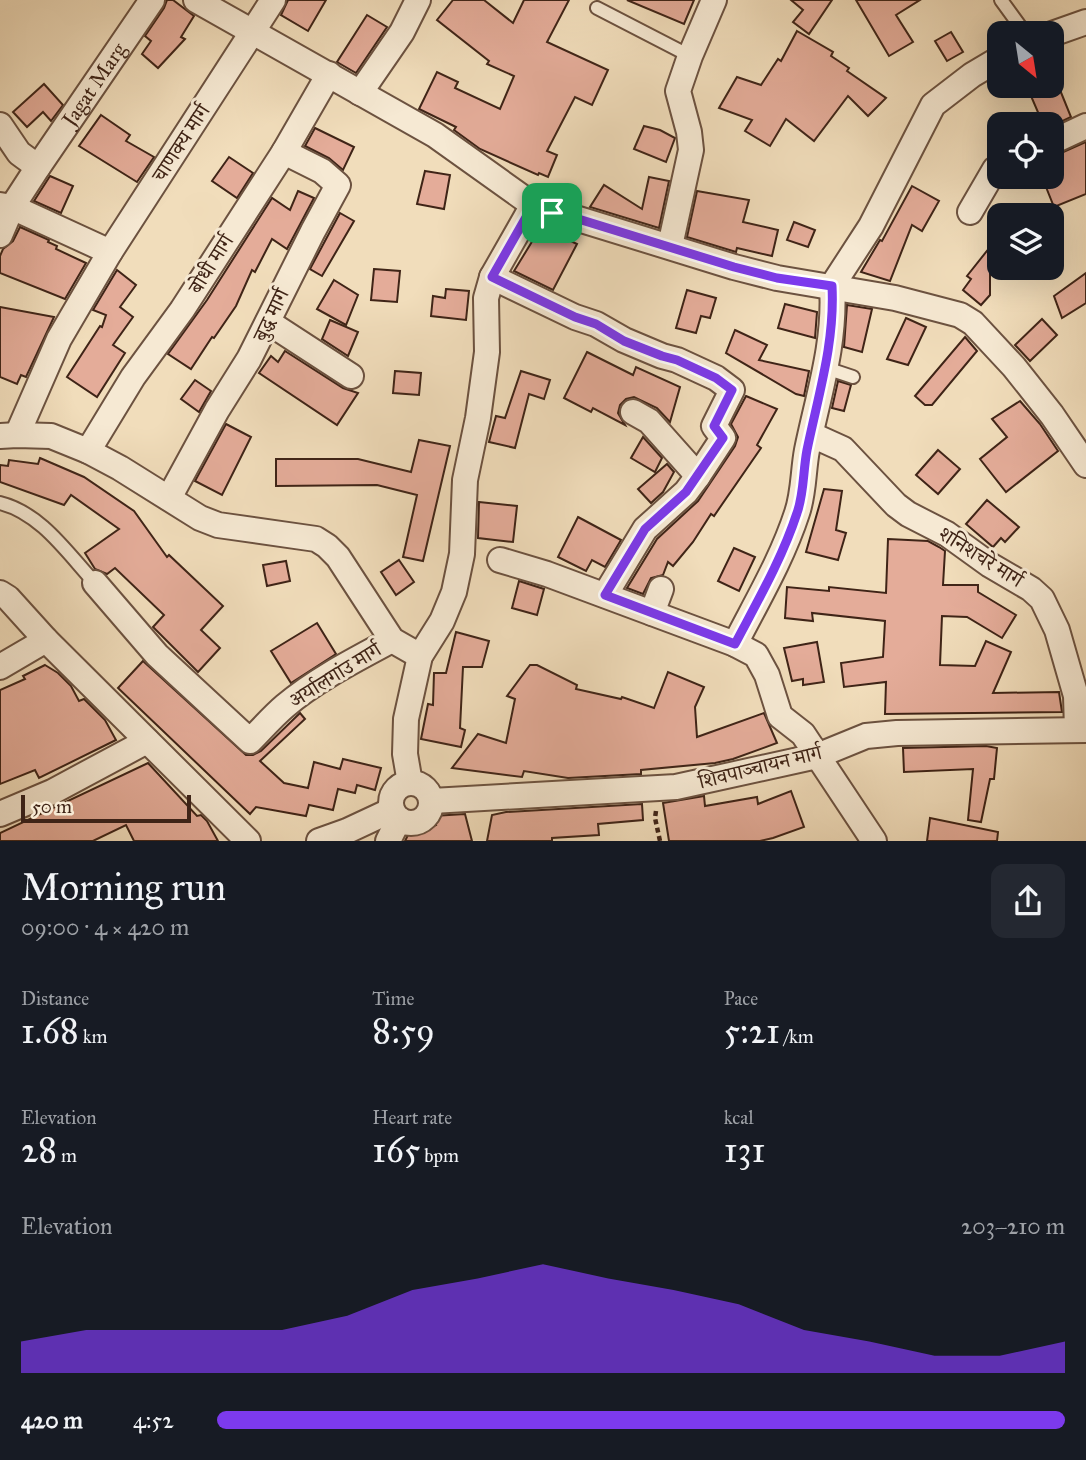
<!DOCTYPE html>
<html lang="en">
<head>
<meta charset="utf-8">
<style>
  :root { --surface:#171b24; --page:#242831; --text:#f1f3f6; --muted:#9ea1a6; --accent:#7c3aed }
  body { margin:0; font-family:"IM FELL Great Primer","Noto Serif Devanagari",serif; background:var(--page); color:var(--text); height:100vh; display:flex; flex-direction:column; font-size:26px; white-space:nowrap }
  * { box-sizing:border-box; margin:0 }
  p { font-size:23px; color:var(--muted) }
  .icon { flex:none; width:38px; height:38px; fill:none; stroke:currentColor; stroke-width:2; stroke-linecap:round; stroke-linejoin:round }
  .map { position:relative; height:841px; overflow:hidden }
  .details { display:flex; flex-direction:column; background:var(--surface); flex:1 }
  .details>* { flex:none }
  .needle { width:46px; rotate:150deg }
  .fabs { position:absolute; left:987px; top:21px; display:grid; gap:14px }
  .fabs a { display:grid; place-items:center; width:77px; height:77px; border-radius:14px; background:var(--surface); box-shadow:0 7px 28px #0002; font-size:35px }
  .scale { position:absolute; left:21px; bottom:18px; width:170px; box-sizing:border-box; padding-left:7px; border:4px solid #3f2417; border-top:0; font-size:19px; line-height:24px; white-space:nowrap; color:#3f2417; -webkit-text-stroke:5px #f6e9d3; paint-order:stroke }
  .pin { position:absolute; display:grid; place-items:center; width:60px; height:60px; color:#fff; margin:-30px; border-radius:14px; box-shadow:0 4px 10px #0006 }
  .round { display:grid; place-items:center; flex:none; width:74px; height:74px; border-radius:14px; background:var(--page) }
  .headline { display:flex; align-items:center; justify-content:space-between; height:119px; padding:0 21px }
  h1 { font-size:38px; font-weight:600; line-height:52px }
  .metrics { display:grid; grid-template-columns:repeat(3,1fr); gap:10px; height:119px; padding:7px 21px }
  .metrics div { display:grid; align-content:center }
  .metrics b { font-size:35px; font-weight:600 }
  .metrics small { font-size:19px; font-weight:400 }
  .metrics p { font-size:19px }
  .chart { height:196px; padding:14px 21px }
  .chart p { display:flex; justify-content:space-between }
  .chart svg { width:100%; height:126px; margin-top:7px; fill:var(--accent); opacity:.7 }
  ul { padding:0 21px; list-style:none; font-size:23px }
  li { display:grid; grid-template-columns:112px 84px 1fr; align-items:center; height:52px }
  li i { height:18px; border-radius:9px; background:var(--accent) }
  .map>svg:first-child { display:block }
  .building { fill:#e4ac99; stroke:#3f2417; stroke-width:2 }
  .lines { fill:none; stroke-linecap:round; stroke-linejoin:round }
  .lane-casing { stroke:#6c5240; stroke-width:16 }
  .street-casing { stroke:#6c5240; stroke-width:28 }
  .path { stroke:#3f2417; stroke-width:4.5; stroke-dasharray:5 3.5; stroke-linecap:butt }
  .lane { stroke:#f6e9d3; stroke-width:12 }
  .street { stroke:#f6e9d3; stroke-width:24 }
  .route-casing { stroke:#fff; stroke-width:14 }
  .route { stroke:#7c3aed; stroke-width:9 }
  .labels { text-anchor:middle; stroke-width:6; stroke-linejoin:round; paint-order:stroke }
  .street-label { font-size:21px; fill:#3f2417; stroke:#f6e9d3 }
</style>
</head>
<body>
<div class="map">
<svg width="1086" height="841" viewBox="0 0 1086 841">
  <rect width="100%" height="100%" fill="#f1ddbb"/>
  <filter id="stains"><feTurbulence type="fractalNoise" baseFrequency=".00286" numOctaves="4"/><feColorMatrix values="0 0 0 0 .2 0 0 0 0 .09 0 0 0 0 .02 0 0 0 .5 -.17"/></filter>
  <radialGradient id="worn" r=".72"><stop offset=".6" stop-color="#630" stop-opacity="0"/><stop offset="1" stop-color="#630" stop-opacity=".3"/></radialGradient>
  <g class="building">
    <polygon points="167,0 173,0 194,16 181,37 185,39 158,68 142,54 151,41 145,36 164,8"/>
    <polygon points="288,0 326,0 308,31 281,15"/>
    <polygon points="453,0 484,0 513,23 524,0 569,0 547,42 608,70 592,105 575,97 547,151 557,155 548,177 539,173 538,175 480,149 454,130 456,127 419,109 437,72 458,82 455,88 500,109 514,76 487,64 489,61 437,20"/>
    <polygon points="627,0 694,0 684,24"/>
    <polygon points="791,0 832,0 809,34 793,22 803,10"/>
    <polygon points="856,0 920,0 896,15 913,42 889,56"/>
    <polygon points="367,15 387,27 356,73 337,62"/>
    <polygon points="797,31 833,52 831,56 849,68 847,71 886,98 868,116 848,96 814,141 786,119 770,146 745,131 752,120 719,108 737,77 761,85 778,59 781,61"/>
    <polygon points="951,32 963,52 947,61 935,41"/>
    <polygon points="44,84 63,105 51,121 43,112 27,127 13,112"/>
    <polygon points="1058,85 1071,117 1052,126 1043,124 1031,96"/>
    <polygon points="101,115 130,135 126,141 154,157 137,182 79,146"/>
    <polygon points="644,126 660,130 675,138 666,162 634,149"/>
    <polygon points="315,128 354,147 343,170 329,158 305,146"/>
    <polygon points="1086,142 1086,194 1054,207 1042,177 1052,177 1052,157"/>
    <polygon points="229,157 253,173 237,198 212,181"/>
    <polygon points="425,171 450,175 444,209 417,204"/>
    <polygon points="50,176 73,186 61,213 34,201"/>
    <polygon points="649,177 669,181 659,228 590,207 604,185 642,209"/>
    <polygon points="912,186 939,201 922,231 912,225 890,281 861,272 880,240 882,241"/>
    <polygon points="298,191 314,198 287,249 272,239 255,272 252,270 236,306 214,338 212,337 191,369 168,354 207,300 272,198 290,210"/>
    <polygon points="697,191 749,200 743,222 778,230 772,256 737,248 736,252 687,237"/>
    <polygon points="340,213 354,221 322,276 310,269"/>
    <polygon points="794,222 815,230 808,247 787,240"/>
    <polygon points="20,227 49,240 48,242 57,246 56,249 86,263 65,299 0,273 0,256 3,249 13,241"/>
    <polygon points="541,227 577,244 553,290 514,271"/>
    <polygon points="990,247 990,295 981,305 963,290 971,279 967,276"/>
    <polygon points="374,269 400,271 397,302 371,300"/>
    <polygon points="117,270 136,285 120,307 133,317 113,345 125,353 97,397 67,377 100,326 102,327 106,315 93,310"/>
    <polygon points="1086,273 1086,303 1062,318 1054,296"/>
    <polygon points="334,280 358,295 346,325 317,309"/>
    <polygon points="446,289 469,291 466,320 431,316 433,296 445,298"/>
    <polygon points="687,290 716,298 710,318 701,316 696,333 676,328"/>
    <polygon points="785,304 817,312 815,338 778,328"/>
    <polygon points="847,305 872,309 862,352 844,347"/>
    <polygon points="0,307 54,317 26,377 21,375 17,384 0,377"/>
    <polygon points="906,318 926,327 908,365 887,359"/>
    <polygon points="1042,319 1057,335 1030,361 1015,345"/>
    <polygon points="330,320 358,332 348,356 322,339"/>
    <polygon points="735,330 767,345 759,360 809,371 804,396 796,394 726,353"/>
    <polygon points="965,337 977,351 932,405 925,405 915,396"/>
    <polygon points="285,351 343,388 358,393 337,425 259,373 271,356 278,362"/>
    <polygon points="587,352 633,375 636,367 680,387 670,422 657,408 634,397 626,399 620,405 618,413 625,425 593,408 591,412 564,398"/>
    <polygon points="395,371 421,373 419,395 393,393"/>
    <polygon points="521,371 550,380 544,399 529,394 515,448 489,442 496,416 505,418"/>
    <polygon points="195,380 211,391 199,412 181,399"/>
    <polygon points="838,381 851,385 844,411 832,408"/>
    <polygon points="746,396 777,409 757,445 761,448 714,516 711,514 693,542 673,566 668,562 663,575 651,578 643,594 627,588 657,539 698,501 735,446 738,437 731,424"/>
    <polygon points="1020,401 1040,424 1058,451 1006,492 980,459 1007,437 992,419"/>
    <polygon points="226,424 251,437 222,495 195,481"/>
    <polygon points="643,437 662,458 655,472 631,458"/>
    <polygon points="419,440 450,446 423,561 403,557 417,495 377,485 276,486 276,459 358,459 411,472"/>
    <polygon points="938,450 960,469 938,494 916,475"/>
    <polygon points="40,458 84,477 134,511 167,557 169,555 223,606 201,630 220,648 198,672 153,627 164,615 115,568 107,574 95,569 85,553 119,529 71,495 64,505 0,482 0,465 8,466 9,460 38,464"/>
    <polygon points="667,464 674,472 663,492 651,503 638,489"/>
    <polygon points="824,489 842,491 836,530 846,533 838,560 806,552"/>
    <polygon points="987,500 1019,527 1005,542 1001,538 993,547 966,524"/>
    <polygon points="479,502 517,506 513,542 478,538"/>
    <polygon points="578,517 621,540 605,567 592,560 586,571 558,557"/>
    <polygon points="888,539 928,541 939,547 945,551 943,585 978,585 978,592 1016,615 1002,638 967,617 942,616 940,665 975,666 986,641 1011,652 993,693 1059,692 1062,712 885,714 886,682 844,687 841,663 883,657 885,621 812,613 813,621 785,618 787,587 829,591 829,587 886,593"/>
    <polygon points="734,548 755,557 739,591 718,581"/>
    <polygon points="399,560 414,582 396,595 381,572"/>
    <polygon points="286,561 290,581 267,586 263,565"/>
    <polygon points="519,581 544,589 537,615 512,608"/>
    <polygon points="317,623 336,654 291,683 271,651"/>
    <polygon points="456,632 489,641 482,667 463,667 460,728 465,730 461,747 421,739 428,704 433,705 434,673 446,673"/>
    <polygon points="817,642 824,682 803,685 803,679 792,681 784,648"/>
    <polygon points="143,661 246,755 253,755 261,751 300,713 305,719 260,761 284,783 308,788 314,762 340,769 343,759 381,768 375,790 357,785 355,793 338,789 333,810 309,805 306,816 256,807 250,814 118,688"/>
    <polygon points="45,665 58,673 71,686 79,701 84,699 105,720 116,740 39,778 35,770 0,784 0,690 25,679 23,676"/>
    <polygon points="530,665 537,665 577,685 576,689 621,699 622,697 654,708 668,672 704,687 695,707 697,737 764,713 777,743 733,759 715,763 641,770 641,774 568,778 524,771 522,777 452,768 478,734 506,743 515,699 507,696"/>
    <polygon points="986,746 997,748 994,779 990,779 981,822 968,820 973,769 904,772 903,748"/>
    <polygon points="148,763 197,816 201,815 207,821 218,841 134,841 126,825 93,841 0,841 0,833"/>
    <polygon points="791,791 804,827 773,838 760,841 669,841 663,803 704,796 705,806 757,797 758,804"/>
    <polygon points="642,804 643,820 598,824 599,835 552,838 552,841 487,841 492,815 506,812"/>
    <polygon points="465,814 472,841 405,841 409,833 436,825 433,816"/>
    <polygon points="930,818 998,832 997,841 927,841"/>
  </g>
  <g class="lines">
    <defs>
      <g id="lane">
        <polyline points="1001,0 1025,33"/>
        <polyline points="597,8 690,56"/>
        <polyline points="826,368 853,377"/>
        <path d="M0,503c41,10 68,51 95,80"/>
      </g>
      <g id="street">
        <polyline points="196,0 435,135 533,205 734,267 777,278 895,298 960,315 973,323 1014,367 1052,415 1086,465"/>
        <polyline points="1052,34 1086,22"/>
        <polyline points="360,93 402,32 418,0"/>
        <polyline points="0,125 19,153 38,167"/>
        <polyline points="1052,142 1086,126"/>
        <polyline points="0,205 12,207 110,252"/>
        <polyline points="970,212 995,169 999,167"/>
        <path id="s1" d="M0,235l12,-28 26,-40 114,-167"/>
        <polyline points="670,246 691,150 689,132 678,91 690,56 714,0"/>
        <polyline points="492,277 575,317 596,324 624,340 662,356 677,360 716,378 732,390 714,426 723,438 698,476 649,421 633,412"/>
        <polyline points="832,286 871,226 933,105 972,75 999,59"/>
        <polyline points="268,322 351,376"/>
        <polyline points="17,435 59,339 110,252 273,0"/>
        <polyline points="812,435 843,449 896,505 908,514 947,534 990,565 1031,589 1042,599 1057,630 1076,696 1077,730"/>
        <polyline points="0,436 17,435 51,436 88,451 120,468 200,518 218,525 316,539 327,546 338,557 392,640 420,656"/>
        <polyline points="88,451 133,377 182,310 284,152 329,74"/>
        <polyline points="169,498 217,410 249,359 313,231 338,185 322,171 284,152"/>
        <polyline points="500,560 547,574 735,644 756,655 767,675 780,716 803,734 874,841"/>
        <path d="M95,583l62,72 93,86c11,-11 22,-24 35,-35 32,-27 70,-46 107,-66"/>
        <polyline points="0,593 8,598 46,640 248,841"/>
        <polyline points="605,595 645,529 686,492 698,476"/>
        <polyline points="652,613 661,589"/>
        <path d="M735,644c22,-43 47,-85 62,-131 7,-20 6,-42 10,-63 11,-54 29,-107 25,-164"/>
        <polyline points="0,667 46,640"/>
        <circle cx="411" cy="803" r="20"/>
        <polyline points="410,783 405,754 406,719 420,656 442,621 454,592 462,554 465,480 478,418 487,352 486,298 492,277 533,205"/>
        <polyline points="432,801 676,787 817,756 866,736 897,733 1086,730"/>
        <polyline points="0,814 52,792 147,741"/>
        <polyline points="319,841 347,831 392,810"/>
        <polyline points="388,841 399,819"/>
      </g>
    </defs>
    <use href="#lane" class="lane-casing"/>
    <use href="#street" class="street-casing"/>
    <polyline class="path" points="656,811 655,818 660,841"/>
    <use href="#lane" class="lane"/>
    <use href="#street" class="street"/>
  </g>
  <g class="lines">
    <defs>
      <path id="route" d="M533,205l201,62 43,11 55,8c3,57 -14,110 -25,164 -4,21 -3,44 -10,63 -15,46 -40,89 -62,131l-130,-49 40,-66 41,-37 37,-54 -9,-12 18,-36 -16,-12 -39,-18 -15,-4 -38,-15 -28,-17 -21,-7 -83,-40z"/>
    </defs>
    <use href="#route" class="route-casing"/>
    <use href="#route" class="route"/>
  </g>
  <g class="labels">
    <g class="street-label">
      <text dy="7" stroke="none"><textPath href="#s1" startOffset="178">Jagat Marg</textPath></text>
      <text transform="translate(181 143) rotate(-57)" y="7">चाणक्य मार्ग</text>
      <text transform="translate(211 264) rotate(-58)" y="7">बोधी मार्ग</text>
      <text transform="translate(271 315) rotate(-64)" y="7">बुद्ध मार्ग</text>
      <text transform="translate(981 557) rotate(32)" y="7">शनिशचरे मार्ग</text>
      <text transform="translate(335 675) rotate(-32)" y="7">अर्यालगांउ मार्ग</text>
      <text transform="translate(760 767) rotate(-14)" y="7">शिवपाञ्चायन मार्ग</text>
    </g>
  </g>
  <rect width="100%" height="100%" filter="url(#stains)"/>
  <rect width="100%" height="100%" fill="url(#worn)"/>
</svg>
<div class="fabs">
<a><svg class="needle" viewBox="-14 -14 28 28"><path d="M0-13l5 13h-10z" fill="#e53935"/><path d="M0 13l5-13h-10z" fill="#9ea1a6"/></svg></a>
<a><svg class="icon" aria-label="locate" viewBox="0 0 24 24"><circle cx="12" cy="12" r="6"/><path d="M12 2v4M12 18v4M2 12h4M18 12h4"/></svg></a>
<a><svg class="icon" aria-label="layers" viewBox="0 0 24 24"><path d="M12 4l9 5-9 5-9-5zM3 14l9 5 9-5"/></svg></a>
</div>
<div class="scale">50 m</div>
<div class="pin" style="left:552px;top:213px;background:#1e9e55"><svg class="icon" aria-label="arrive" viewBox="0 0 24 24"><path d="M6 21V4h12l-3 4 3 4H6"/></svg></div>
</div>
<section class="details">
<div class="headline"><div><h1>Morning run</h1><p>09:00 · 4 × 420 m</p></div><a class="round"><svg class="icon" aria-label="share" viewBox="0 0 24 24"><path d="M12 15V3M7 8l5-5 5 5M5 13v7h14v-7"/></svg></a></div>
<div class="metrics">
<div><p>Distance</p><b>1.68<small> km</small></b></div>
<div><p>Time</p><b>8:59</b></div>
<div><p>Pace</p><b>5:21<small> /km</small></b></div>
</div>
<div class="metrics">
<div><p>Elevation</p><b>28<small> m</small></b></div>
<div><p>Heart rate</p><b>165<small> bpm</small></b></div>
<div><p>kcal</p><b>131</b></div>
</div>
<div class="chart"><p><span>Elevation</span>203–210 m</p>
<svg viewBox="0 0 160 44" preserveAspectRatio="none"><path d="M0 44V33L10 29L20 29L30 29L40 29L50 24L60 15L70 11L80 6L90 11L100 15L110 20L120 29L130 33L140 38L150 38L160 33V44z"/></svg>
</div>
<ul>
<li><b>420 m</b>4:52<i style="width:100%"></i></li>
</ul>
</section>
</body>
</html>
